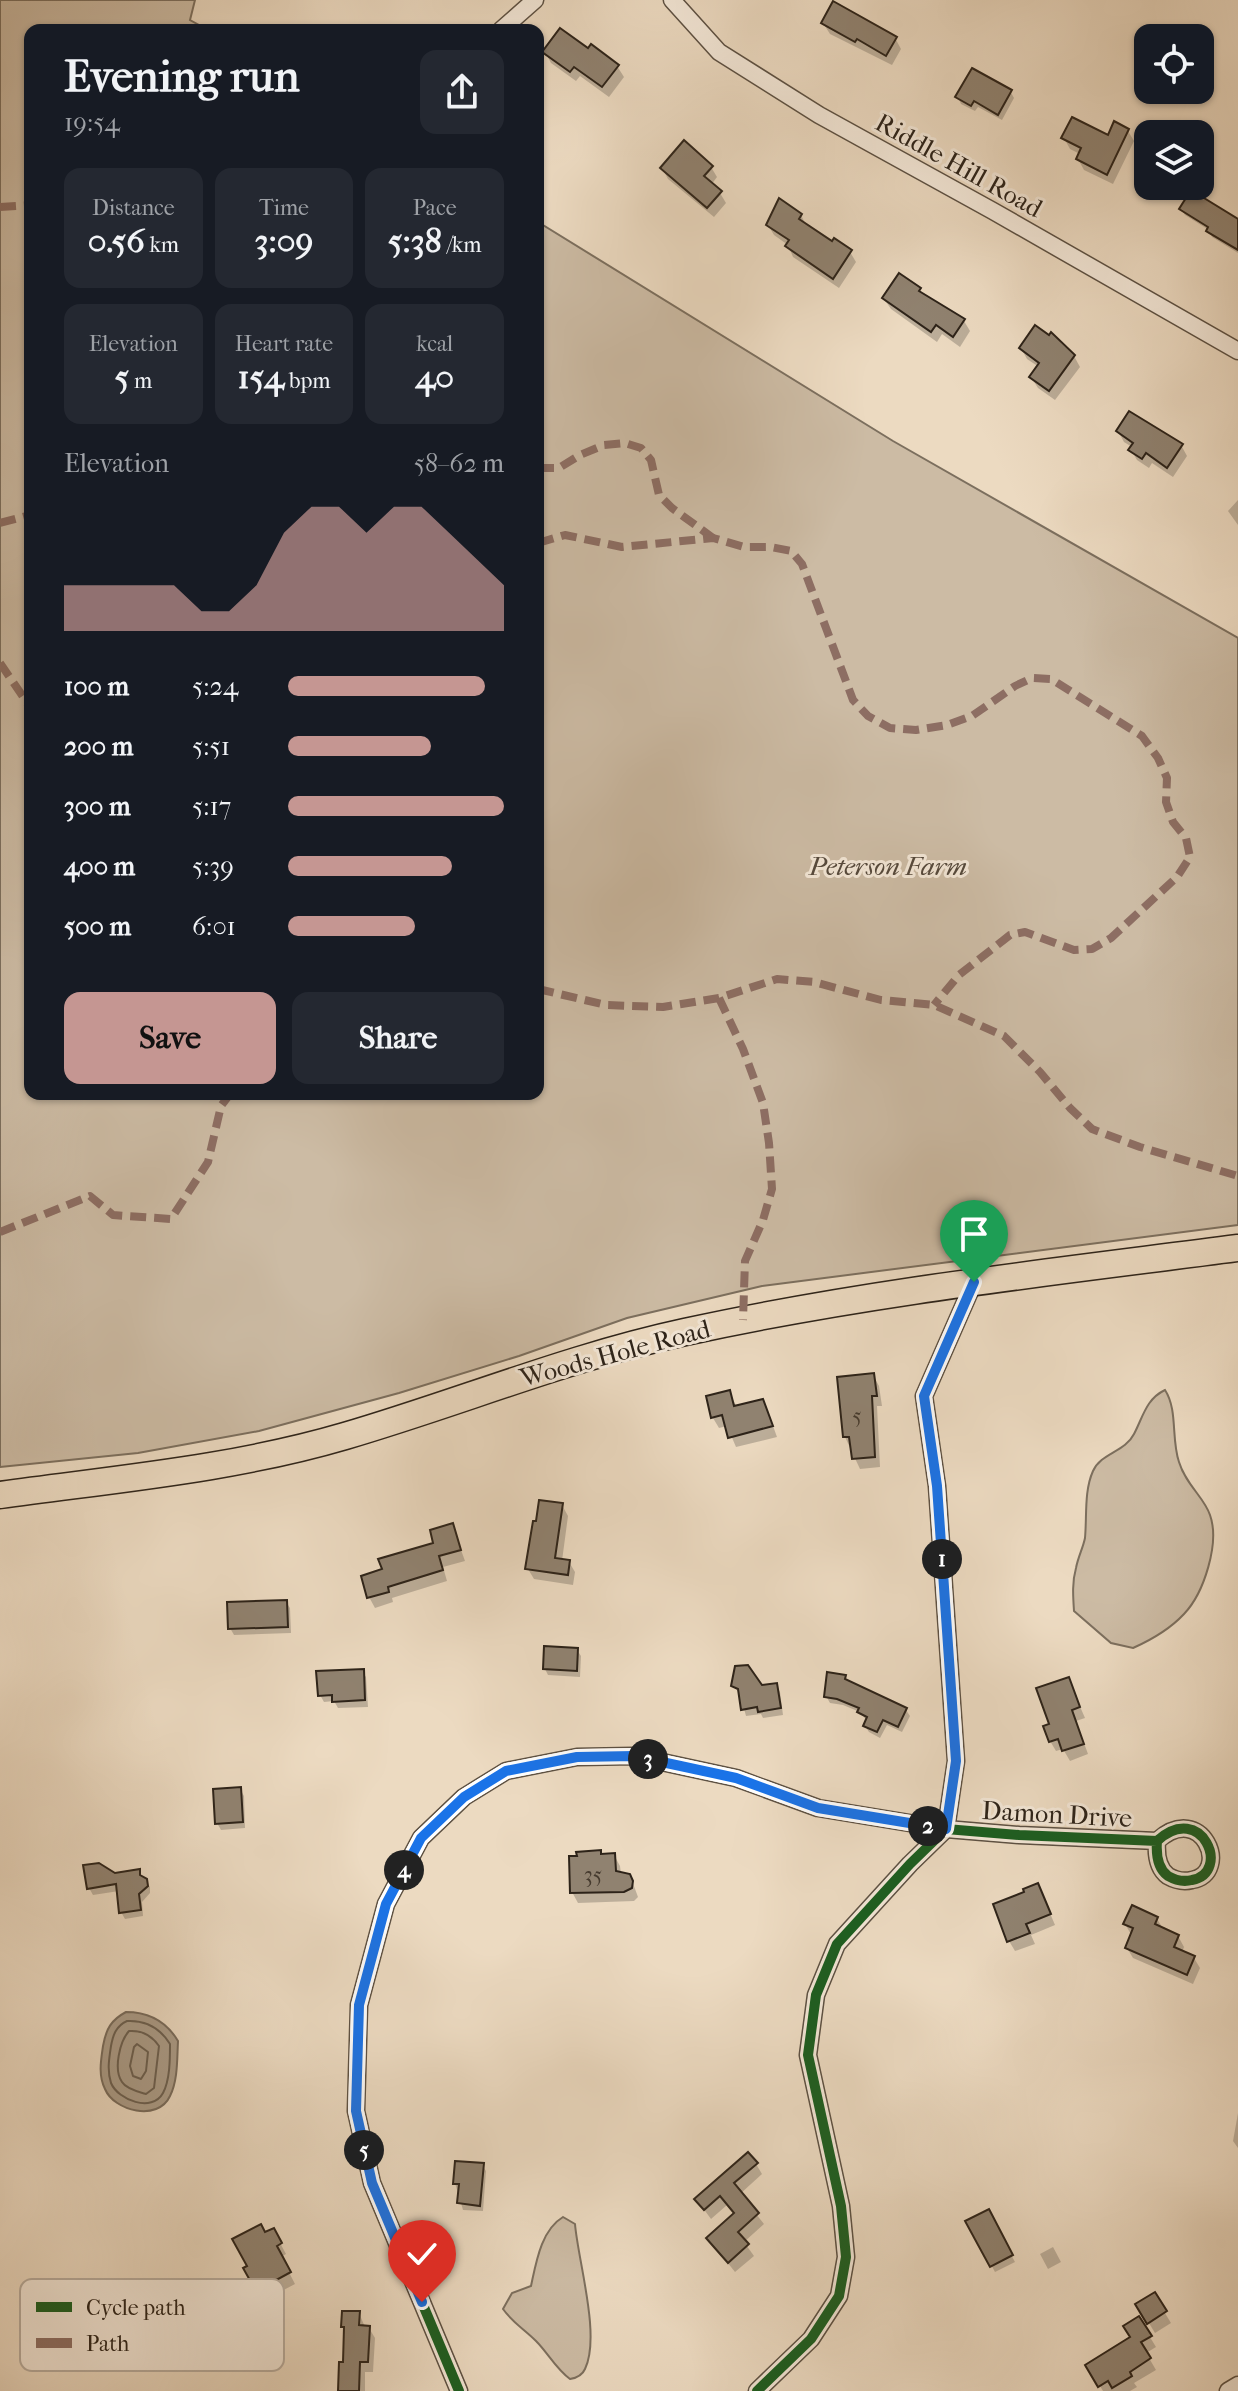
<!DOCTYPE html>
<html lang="en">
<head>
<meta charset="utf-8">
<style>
  :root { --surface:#171b24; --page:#242831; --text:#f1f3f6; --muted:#9ea1a6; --accent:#c59692 }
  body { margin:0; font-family:"IM FELL French Canon",serif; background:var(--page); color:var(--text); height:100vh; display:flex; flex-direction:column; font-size:30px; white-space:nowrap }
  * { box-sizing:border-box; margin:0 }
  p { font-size:26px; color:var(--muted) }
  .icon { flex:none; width:44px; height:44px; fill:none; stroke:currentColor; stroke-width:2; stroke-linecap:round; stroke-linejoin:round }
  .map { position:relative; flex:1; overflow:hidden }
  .drawer { position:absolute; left:24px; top:24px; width:520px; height:1076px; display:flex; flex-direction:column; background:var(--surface); border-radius:16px; box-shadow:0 2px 6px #0004 }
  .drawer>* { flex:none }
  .tools { position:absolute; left:1134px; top:24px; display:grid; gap:16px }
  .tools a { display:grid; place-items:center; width:80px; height:80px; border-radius:16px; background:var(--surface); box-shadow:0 2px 6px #0004; font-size:40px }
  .pin { position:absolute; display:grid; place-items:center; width:68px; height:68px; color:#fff; margin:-82px -34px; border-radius:50% 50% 50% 0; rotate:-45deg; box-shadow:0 0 8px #0007 }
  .pin .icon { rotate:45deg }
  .km { position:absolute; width:40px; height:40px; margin:-20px; border-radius:50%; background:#222; color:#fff; font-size:22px; line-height:40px; text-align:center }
  .round { display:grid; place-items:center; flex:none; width:84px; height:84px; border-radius:16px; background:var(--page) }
  .headline { display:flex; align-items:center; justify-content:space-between; height:136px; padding:0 40px }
  h1 { font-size:44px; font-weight:700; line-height:60px }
  .metrics { display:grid; grid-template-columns:repeat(3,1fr); gap:12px; height:136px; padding:8px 40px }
  .metrics div { display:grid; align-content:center; border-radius:16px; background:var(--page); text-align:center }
  .metrics b { font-size:34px; font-weight:700 }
  .metrics small { font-size:22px; font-weight:400 }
  .metrics p { font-size:22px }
  .chart { height:224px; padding:16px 40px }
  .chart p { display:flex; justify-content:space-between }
  .chart svg { width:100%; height:144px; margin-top:8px; fill:var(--accent); opacity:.7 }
  .action { display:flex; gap:16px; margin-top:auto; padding:16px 40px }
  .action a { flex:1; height:92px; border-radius:16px; background:var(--accent); color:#111; font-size:32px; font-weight:700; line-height:92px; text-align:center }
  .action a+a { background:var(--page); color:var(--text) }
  ul { padding:0 40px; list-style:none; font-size:26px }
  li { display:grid; grid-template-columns:128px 96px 1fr; align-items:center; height:60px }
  li i { height:20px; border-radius:10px; background:var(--accent) }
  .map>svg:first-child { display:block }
  .green { fill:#ccbba4; stroke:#7c6f5e; stroke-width:2 }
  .water { fill:#ab9c88; stroke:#796c5c; stroke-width:2 }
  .shadow { fill:#0003 }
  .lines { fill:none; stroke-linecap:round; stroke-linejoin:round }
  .shore { stroke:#6c6050; stroke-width:2 }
  .building { fill:#908270; stroke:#2d2319; stroke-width:2 }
  .minor-casing { stroke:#5d5143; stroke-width:19 }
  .trunk-casing { stroke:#2d2319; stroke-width:29 }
  .minor { stroke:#f3e7d7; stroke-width:16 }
  .trunk { stroke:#ecdac1; stroke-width:26 }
  .quiet { stroke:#8d6e63; stroke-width:8; stroke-dasharray:16 8; stroke-linecap:butt }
  .cycleway-casing { stroke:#f3e7d7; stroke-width:15 }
  .cycleway { stroke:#1b5e20; stroke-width:10 }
  .route-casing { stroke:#fff; stroke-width:16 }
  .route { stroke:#1a73e8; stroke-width:10 }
  .labels { text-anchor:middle; stroke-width:6; stroke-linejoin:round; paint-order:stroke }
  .number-label { font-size:22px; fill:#463b2f }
  .street-label { font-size:26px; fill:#2d2319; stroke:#f3e7d7 }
  .park-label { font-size:26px; font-style:italic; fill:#55493c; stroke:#f3e7d7 }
  .key { fill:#f3e7d7; stroke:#b8ac9e; stroke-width:2 }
  .key-label { font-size:22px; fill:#2d2319 }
</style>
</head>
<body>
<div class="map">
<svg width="1238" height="2391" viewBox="0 0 1238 2391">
  <rect width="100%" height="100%" fill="#ecdac1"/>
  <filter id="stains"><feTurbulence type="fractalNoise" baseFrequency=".0025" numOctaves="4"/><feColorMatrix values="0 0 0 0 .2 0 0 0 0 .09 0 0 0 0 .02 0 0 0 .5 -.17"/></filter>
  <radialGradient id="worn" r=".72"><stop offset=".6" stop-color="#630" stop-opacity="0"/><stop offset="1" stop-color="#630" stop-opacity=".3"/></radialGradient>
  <g class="green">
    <polygon points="0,0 195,0 190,20 208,30 30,30 30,1094 538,1094 538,222 893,441 1238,638 1238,1225 762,1286 627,1318 519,1356 399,1393 259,1431 138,1453 0,1467"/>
    <path d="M1165,1390c13,20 6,49 14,72 7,23 25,35 31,53 10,28 -6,78 -26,99 -14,15 -33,26 -51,34l-22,-5 -37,-32c-1,-15 -2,-29 2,-43 2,-11 7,-20 9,-30 2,-22 -1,-47 8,-67 8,-18 32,-19 41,-37 9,-17 12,-35 31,-44z"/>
    <path d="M563,2217l12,7c3,37 26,112 10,145 -3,7 -9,9 -15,10 -14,-10 -22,-26 -34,-38 -12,-12 -23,-18 -33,-32l9,-16 19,-7c5,-23 10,-56 32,-69z"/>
  </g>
  <path class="water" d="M126,2012c23,0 40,9 52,29 -1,18 0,39 -8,55 -12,26 -56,15 -65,-7 -7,-14 -4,-29 -2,-43 3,-17 8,-26 23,-34z"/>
  <g class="shadow">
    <polygon points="823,23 895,38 901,49 892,65 830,34"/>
    <polygon points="589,51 617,66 624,77 609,97 580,76 576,81 551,63 545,52"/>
    <polygon points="1010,91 1014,98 1002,120 978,107 975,111 961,104 958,97"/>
    <polygon points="1128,131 1134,141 1113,184 1084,170 1078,159 1080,154 1070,149 1064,138 1109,137"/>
    <polygon points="711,167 717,177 711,185 720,193 726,203 714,217 668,179 662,168"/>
    <polygon points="1181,209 1238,221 1238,253 1212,237 1209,230 1185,215"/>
    <polygon points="801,215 807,227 850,252 856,262 839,288 793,257 788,245 774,235 768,225"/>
    <polygon points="919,290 922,295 964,321 970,331 960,347 942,334 937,342 891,309 884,299"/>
    <polygon points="1021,348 1074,356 1080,367 1055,400 1038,388 1031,377 1039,367 1027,359"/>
    <polygon points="1118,431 1181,445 1187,456 1173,477 1152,463 1149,468 1137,460 1131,450 1132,447 1124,442"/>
    <polygon points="1238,500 1238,525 1228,511"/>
    <polygon points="873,1375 879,1386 882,1406 877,1406 880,1467 860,1469 845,1437"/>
    <polygon points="729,1392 737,1407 768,1412 777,1437 736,1447 727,1426 719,1428 713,1418 708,1398"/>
    <polygon points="562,1505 568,1516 562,1561 569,1562 575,1572 573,1585 534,1579 528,1569"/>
    <polygon points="452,1525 465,1561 443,1567 447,1581 392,1598 393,1602 375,1608 369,1597 384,1571 436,1544"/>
    <polygon points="286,1602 290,1608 291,1633 234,1635 230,1628"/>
    <polygon points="577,1650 581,1656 580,1677 548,1675 545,1669"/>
    <polygon points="362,1671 366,1677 368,1707 338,1708 334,1701 324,1702 320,1695"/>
    <polygon points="845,1677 848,1682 906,1710 910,1716 902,1732 887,1725 880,1738 869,1732 865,1726 867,1721 860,1712 843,1705 830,1703 826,1696"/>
    <polygon points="1068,1679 1085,1718 1076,1721 1088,1754 1070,1761 1063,1749 1056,1751 1050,1741 1051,1725"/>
    <polygon points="733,1685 761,1687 776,1685 780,1692 783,1715 763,1718 761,1714 746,1716 740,1694"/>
    <polygon points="240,1789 244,1796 245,1828 221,1830 217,1823"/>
    <polygon points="614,1855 620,1866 621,1874 631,1878 638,1897 634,1901 578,1903 572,1892 602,1856"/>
    <polygon points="139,1872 150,1887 150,1893 142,1902 143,1916 125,1919 121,1912 119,1891 93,1895 89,1888 114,1875"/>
    <polygon points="1038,1885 1055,1925 1031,1935 1035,1944 1015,1951 1009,1941 1027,1893"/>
    <polygon points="1157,1919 1164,1930 1178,1936 1184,1947 1182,1953 1194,1958 1200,1968 1193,1984 1133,1958 1127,1948 1132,1936 1125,1924"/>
    <polygon points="1238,2113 1238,2148 1233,2141"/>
    <polygon points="756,2164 762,2174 740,2194 764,2224 744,2242 754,2256 735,2272 708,2238 735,2215 727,2205 711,2219 697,2200"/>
    <polygon points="482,2165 486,2171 483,2211 463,2210 455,2183"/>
    <polygon points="988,2212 1015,2262 995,2272 968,2222"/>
    <polygon points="273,2230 286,2254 281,2257 295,2284 263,2301 246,2269 265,2235"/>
    <polygon points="1053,2247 1061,2262 1048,2269 1040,2254"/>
    <polygon points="1154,2295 1171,2323 1155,2333 1138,2305"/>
    <polygon points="359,2313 365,2327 369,2328 375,2338 373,2372 365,2372 365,2391 341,2391 346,2331 343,2326"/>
    <polygon points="1139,2319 1156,2347 1146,2353 1156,2370 1134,2383 1137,2387 1130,2391 1103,2391 1088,2366 1133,2338"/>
  </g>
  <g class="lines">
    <g class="shore">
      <path d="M127,2021c18,-1 33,7 43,23 0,15 0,36 -7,49 -11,20 -45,7 -52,-10 -4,-13 -2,-24 0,-37 2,-11 5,-20 16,-25z"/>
      <path d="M129,2031c13,-1 23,5 30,15l-5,42 -8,6c-7,-2 -20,-5 -24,-12 -9,-13 -2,-41 7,-51z"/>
      <polygon points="137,2044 148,2052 146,2071 141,2079 133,2076 130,2066 134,2047"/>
    </g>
  </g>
  <g class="building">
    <polygon points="833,1 897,37 886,56 857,39 855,42 821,23"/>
    <polygon points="560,28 588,48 591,44 619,65 602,87 574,67 570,72 542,52"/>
    <polygon points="972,68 1012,90 998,115 974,101 971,106 955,97"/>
    <polygon points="1072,117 1108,135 1114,121 1129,129 1107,175 1076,159 1081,148 1061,138"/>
    <polygon points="684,140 713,166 704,176 722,191 707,208 660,168"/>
    <polygon points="1191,190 1238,219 1238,250 1206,231 1208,227 1179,209"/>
    <polygon points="779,198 802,214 799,219 832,241 834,238 852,250 833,279 785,246 789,240 766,225"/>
    <polygon points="899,273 921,288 919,291 965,319 953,337 936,325 931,332 882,298"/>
    <polygon points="1035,325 1049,335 1051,332 1075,355 1049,391 1029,377 1039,363 1019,348"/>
    <polygon points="1129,411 1183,444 1167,468 1146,453 1142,459 1128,450 1133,443 1116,431"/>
    <polygon points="874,1373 877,1396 872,1396 875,1457 852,1459 849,1437 843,1437 837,1377"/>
    <polygon points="730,1390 734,1406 763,1399 773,1426 728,1438 722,1415 711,1418 706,1396"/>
    <polygon points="539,1500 563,1503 555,1558 570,1560 568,1575 525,1569 533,1521 536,1521"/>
    <polygon points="453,1523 461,1550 439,1556 443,1570 388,1587 389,1592 367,1598 361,1576 382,1569 378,1559 433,1543 430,1530"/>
    <polygon points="287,1600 288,1627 228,1629 227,1602"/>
    <polygon points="544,1646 578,1648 577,1671 543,1669"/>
    <polygon points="748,1665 762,1685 777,1683 781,1708 758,1712 757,1707 741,1710 738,1689 731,1686 735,1666"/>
    <polygon points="364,1669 365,1700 332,1702 332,1695 318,1696 316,1671"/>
    <polygon points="827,1672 846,1675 845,1679 907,1708 898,1727 883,1720 877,1732 863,1726 867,1717 857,1712 859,1708 837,1699 824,1697"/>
    <polygon points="1069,1677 1080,1707 1072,1710 1084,1744 1062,1751 1058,1739 1049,1742 1043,1726 1049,1724 1036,1688"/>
    <polygon points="241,1787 243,1822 215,1824 213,1789"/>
    <polygon points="601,1850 601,1854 615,1853 616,1871 630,1874 633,1881 632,1888 624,1892 570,1893 569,1856 577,1856 576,1852"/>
    <polygon points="99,1863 115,1873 140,1869 140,1875 147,1879 148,1886 139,1894 141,1910 119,1913 116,1884 87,1889 83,1865"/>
    <polygon points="1038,1883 1051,1914 1026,1924 1030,1933 1007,1942 993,1904 1024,1892 1023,1889"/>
    <polygon points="1132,1905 1158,1917 1155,1924 1179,1935 1174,1947 1195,1956 1187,1975 1125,1948 1133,1928 1123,1924"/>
    <polygon points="748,2152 758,2163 734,2183 759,2213 738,2232 749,2244 728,2263 706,2238 734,2213 720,2196 704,2210 694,2199"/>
    <polygon points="455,2161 484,2163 480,2206 457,2203 459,2184 453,2184"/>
    <polygon points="989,2209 1013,2255 990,2267 965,2221"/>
    <polygon points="261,2224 265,2232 274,2228 282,2243 277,2246 291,2272 256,2291 243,2268 247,2266 232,2239"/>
    <polygon points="1155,2292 1167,2311 1147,2324 1135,2304"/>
    <polygon points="342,2311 360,2311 359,2325 370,2326 368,2362 360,2362 359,2391 338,2391 339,2362 343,2362 344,2327 341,2327"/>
    <polygon points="1139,2316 1152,2336 1141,2342 1151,2358 1130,2372 1132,2376 1112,2388 1108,2381 1098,2387 1085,2365 1130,2337 1123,2326"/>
  </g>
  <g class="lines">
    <defs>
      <g id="minor">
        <polyline points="672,0 719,52 819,115 993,211 1238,351"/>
        <polyline points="501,30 535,0"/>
        <path d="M459,2391l-87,-208 -16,-72 3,-106 27,-101 35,-66 43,-41 42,-26 71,-14 57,-1 102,22 82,30 128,21 73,6 138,6c45,-41 75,32 35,39 -8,2 -17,0 -24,-4 -11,-8 -12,-22 -11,-35"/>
        <polyline points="757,2391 811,2339 839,2296 846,2257 841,2206 808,2055 816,1995 837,1944 910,1864 946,1829 956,1761 937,1486 924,1396 974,1282"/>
        <polyline points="1228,2391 1238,2385"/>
      </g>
      <path id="trunk" d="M0,1495c115,-16 233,-26 345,-59 113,-33 224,-79 340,-104 183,-40 368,-60 553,-84"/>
    </defs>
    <use href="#minor" class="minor-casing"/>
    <use href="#trunk" class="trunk-casing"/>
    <use href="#minor" class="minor"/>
    <use href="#trunk" class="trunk"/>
    <g class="quiet">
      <polyline points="0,207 30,205"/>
      <polyline points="538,468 559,468 580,455 604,445 625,443 641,448 651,460 659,495 672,508 713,538"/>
      <polyline points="0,523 30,515"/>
      <polyline points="538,543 565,535 622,547 713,538 744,547 771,547 791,551 802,564 853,700 868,716 890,728 916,730 947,725 972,716 1015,686 1032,678 1051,679 1142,736 1158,758 1167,778 1166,802 1173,822 1186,838 1190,857 1177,877 1111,938 1092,949 1074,950 1025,932 1010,935 959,975 934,1005"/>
      <polyline points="0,663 30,707"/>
      <polyline points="538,989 606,1005 663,1007 719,998 777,979 814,982 881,1000 934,1005 1004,1036 1040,1072 1070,1108 1092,1129 1140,1147 1238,1176"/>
      <polyline points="719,998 743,1049 763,1103 769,1143 772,1189 763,1220 745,1261 743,1320"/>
      <polyline points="0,1232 90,1196 113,1215 171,1219 208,1162 221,1106 230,1094"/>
    </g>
    <defs>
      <g id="cycleway">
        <path d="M459,2391l-87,-208 -16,-72 3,-106 27,-101 35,-66 43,-41 42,-26 71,-14 57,-1 102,22 82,30 128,21 73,6 138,6c45,-41 75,32 35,39 -8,2 -17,0 -24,-4 -11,-8 -12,-22 -11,-35"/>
        <polyline points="757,2391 811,2339 839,2296 846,2257 841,2206 808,2055 816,1995 837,1944 910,1864 946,1829 956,1761 937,1486 924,1396 974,1282"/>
      </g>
    </defs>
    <use href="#cycleway" class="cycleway-casing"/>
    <use href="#cycleway" class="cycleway"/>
  </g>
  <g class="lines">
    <defs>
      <polyline id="route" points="422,2302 372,2183 356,2111 359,2005 386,1904 421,1838 464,1797 506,1771 577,1757 634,1756 736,1778 818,1808 946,1829 956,1761 937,1486 924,1396 974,1282"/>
    </defs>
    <use href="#route" class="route-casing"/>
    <use href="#route" class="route"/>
  </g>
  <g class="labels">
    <g class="number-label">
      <text x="857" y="1423">5</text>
      <text x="593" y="1882">35</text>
    </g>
    <g class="street-label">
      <text transform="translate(959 165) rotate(29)" y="9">Riddle Hill Road</text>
      <text transform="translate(615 1353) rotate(-15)" y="9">Woods Hole Road</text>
      <text transform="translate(1057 1814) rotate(3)" y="9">Damon Drive</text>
    </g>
    <g class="park-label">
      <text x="888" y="875">Peterson Farm</text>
    </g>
  </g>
  <rect x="20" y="2279" width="264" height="92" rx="12" class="key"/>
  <rect x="36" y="2302" width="36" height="10" fill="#1b5e20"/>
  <rect x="36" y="2338" width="36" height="10" fill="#8d6e63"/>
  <g class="key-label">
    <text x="86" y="2315">Cycle path</text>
    <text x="86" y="2351">Path</text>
  </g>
  <rect width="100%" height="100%" filter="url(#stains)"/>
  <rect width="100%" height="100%" fill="url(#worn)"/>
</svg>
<div class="tools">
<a><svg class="icon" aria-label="locate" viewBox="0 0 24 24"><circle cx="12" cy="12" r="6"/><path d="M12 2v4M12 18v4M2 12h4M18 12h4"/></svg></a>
<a><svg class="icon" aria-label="layers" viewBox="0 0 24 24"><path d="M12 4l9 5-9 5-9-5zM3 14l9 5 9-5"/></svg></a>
</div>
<div class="pin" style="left:974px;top:1282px;background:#1e9e55"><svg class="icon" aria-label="arrive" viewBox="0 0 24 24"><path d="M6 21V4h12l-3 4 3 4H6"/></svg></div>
<div class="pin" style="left:422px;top:2302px;background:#d93025"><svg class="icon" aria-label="check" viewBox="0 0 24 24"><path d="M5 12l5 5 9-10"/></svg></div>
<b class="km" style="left:942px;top:1559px">1</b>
<b class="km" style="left:928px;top:1826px">2</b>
<b class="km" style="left:648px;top:1759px">3</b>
<b class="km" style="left:404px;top:1870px">4</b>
<b class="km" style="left:364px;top:2150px">5</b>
<section class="drawer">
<div class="headline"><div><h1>Evening run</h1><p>19:54</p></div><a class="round"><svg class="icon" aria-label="share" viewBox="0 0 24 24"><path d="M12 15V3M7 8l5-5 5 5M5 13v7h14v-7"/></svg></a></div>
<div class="metrics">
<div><p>Distance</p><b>0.56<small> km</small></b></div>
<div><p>Time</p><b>3:09</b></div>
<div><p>Pace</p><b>5:38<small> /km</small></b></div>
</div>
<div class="metrics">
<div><p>Elevation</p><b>5<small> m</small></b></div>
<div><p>Heart rate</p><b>154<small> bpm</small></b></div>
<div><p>kcal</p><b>40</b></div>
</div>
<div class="chart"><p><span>Elevation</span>58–62 m</p>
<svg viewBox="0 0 160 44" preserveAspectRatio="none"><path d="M0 44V30L10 30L20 30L30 30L40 30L50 38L60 38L70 30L80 14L90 6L100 6L110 14L120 6L130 6L140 14L150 22L160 30V44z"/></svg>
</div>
<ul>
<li><b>100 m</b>5:24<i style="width:91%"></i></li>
<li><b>200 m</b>5:51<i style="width:66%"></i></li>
<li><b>300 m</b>5:17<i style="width:100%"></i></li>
<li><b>400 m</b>5:39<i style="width:76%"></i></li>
<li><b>500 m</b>6:01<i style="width:59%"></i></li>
</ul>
<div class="action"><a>Save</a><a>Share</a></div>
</section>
</div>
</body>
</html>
